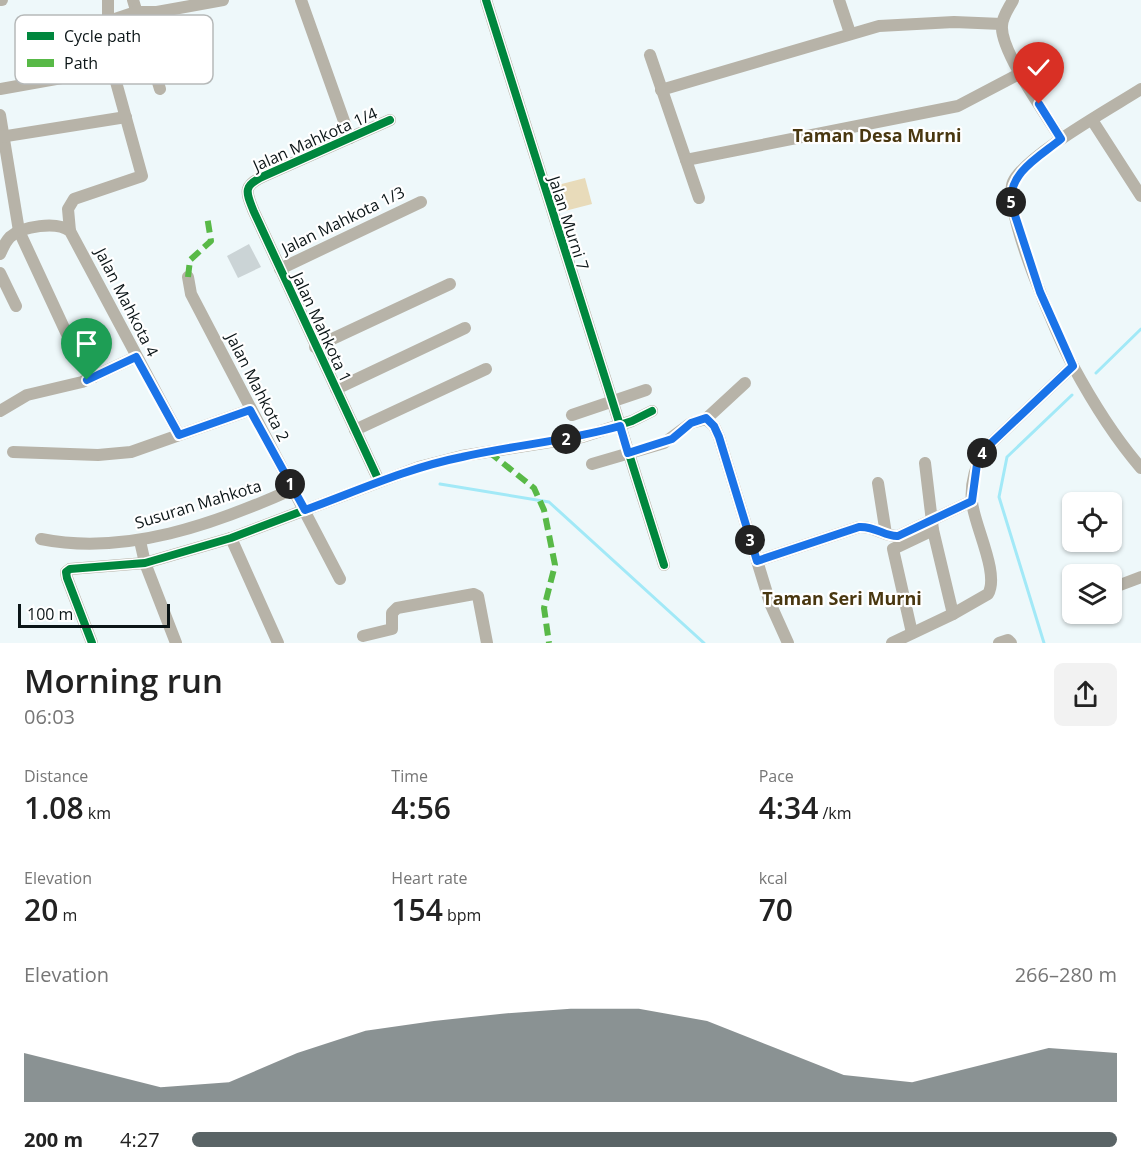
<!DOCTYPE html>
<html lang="en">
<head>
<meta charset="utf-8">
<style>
  :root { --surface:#fff; --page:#f2f2f2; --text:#222; --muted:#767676; --accent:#5a6466 }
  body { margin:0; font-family:"Open Sans",sans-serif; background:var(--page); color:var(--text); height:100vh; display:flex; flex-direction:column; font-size:22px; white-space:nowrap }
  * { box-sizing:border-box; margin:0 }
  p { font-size:20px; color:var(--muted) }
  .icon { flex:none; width:33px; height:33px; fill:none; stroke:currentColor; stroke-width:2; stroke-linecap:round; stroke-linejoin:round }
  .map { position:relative; height:643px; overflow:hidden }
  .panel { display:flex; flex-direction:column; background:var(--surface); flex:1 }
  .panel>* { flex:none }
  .controls { position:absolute; left:1062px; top:492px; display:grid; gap:12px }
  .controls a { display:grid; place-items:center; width:60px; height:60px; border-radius:9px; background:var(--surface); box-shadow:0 2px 4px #0004; font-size:30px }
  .scale { position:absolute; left:18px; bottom:15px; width:152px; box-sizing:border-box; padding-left:6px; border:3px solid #0b1517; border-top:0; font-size:16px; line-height:21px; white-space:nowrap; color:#0b1517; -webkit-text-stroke:4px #fff; paint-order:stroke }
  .pin { position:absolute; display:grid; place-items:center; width:51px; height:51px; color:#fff; margin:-62px -26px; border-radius:50% 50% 50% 0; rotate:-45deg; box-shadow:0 0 6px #0007 }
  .pin .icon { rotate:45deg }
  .km { position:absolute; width:30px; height:30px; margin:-15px; border-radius:50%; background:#222; color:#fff; font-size:16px; line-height:30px; text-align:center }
  .round { display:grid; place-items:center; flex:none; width:63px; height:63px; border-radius:9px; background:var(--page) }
  .overview { display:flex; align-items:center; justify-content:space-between; height:102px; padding:0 24px }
  h1 { font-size:33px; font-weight:600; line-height:45px }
  .stats { display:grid; grid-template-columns:repeat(3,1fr); gap:9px; height:102px; padding:6px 24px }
  .stats div { display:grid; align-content:center }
  .stats b { font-size:30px; font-weight:600 }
  .stats small { font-size:16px; font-weight:400 }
  .stats p { font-size:16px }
  .chart { height:168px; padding:12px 24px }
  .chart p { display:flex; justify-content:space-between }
  .chart svg { width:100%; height:108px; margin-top:6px; fill:var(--accent); opacity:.7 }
  ul { padding:0 24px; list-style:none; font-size:20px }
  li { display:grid; grid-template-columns:96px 72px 1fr; align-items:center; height:45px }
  li i { height:15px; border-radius:8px; background:var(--accent) }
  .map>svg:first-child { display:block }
  .green { fill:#e8dbba }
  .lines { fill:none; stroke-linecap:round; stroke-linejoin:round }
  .stream { stroke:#a2e9f7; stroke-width:3 }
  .building { fill:#cbd4d6 }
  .minor { stroke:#b7b3a8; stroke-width:12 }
  .quiet { stroke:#58b947; stroke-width:6; stroke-dasharray:12 6; stroke-linecap:butt }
  .cycleway-casing { stroke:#fff; stroke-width:11 }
  .cycleway { stroke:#00873e; stroke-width:8 }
  .route-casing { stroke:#fff; stroke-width:12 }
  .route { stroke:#1a73e8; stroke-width:8 }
  .labels { text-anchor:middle; stroke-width:4.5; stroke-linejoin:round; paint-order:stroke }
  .street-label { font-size:16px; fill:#0b1517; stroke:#fff }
  .neighbourhood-label { font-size:18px; font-weight:bold; fill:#493710; stroke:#fff }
  .key { fill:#fff; stroke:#b6b9b9; stroke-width:1.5 }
  .key-label { font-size:16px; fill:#0b1517 }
</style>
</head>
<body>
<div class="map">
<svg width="1141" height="643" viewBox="0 0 1141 643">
  <rect width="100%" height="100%" fill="#eef8fa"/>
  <polygon class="green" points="585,178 592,204 557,213 550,187"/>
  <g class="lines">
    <g class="stream">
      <polyline points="1096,373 1141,329"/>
      <polyline points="440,484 549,502 704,643"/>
      <polyline points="1044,643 999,497 1007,457 1072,395"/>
    </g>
  </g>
  <polygon class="building" points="249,244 261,267 238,278 227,256"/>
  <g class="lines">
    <g class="minor">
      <polyline points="0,0 2,0"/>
      <polyline points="133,0 160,89"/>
      <polyline points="301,0 350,138"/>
      <polyline points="486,0 664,565"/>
      <polyline points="839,0 850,33"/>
      <path d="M1013,0c-4,8 -11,17 -11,26 -2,25 45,90 59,113"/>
      <polyline points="106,22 136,12 157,12 223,0"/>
      <polyline points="650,55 699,198"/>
      <polyline points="0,89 112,69"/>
      <path d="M1141,89c-28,18 -115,66 -128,93 -12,26 45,156 60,184 19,35 42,72 68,102"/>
      <polyline points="661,90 879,26 954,22 1002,24"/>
      <polyline points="0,115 19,231 77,356 94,377"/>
      <polyline points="1092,120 1141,196"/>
      <polyline points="0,137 126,117"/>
      <polyline points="686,160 958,106 1021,73"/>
      <polyline points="70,231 68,209 74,199 142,176 108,53 108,0"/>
      <path d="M0,254c3,-6 5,-12 10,-17 12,-11 47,-16 60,-6l109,204"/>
      <polyline points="280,269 421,202"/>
      <polyline points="0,273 16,306"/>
      <polyline points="188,277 191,294 340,579"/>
      <polyline points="315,347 450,284"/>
      <polyline points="336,389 465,328"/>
      <polyline points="0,411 27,395 82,382 136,357"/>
      <polyline points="572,415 646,390"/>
      <polyline points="706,419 745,383"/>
      <polyline points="355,430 486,369"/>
      <polyline points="13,452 98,455 131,452 250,410"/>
      <polyline points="925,463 933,530 953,614"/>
      <polyline points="592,464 664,443 691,423 706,419 714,426 719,437 770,603 788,643"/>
      <path d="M379,481l-125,-269c-8,-20 -12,-26 10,-36l126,-56"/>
      <polyline points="878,483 886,534"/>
      <polyline points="231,538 278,643"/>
      <path d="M41,539c85,17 174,-15 252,-50"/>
      <polyline points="140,541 145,563 176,643"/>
      <path d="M757,561l102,-34c16,-1 26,10 39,9l74,-35"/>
      <polyline points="1069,585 1072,585"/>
      <polyline points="1112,588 1141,577"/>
      <polyline points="912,633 893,549 933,530"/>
      <polyline points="363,636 392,629 392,613 397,608 474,594 478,596 487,643"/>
      <polyline points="92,643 67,578 66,572 70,569 145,563 231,538 419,467 462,456 582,437 632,421 652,411"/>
      <path d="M892,643l61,-29 35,-20c12,-20 -14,-69 -16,-92 -2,-18 4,-39 14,-54l87,-82"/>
      <polyline points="999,643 1008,640 1011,643"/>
    </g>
    <g class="quiet">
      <polyline points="188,277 190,260 211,241 207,216"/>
      <polyline points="489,452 534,488 544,510 555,565 544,608 549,643"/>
    </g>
    <defs>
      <g id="cycleway">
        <polyline points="486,0 664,565"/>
        <path d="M379,481l-125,-269c-8,-20 -12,-26 10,-36l126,-56"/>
        <polyline points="92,643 67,578 66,572 70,569 145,563 231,538 419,467 462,456 582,437 632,421 652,411"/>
      </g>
    </defs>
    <use href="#cycleway" class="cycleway-casing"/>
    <use href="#cycleway" class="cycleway"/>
  </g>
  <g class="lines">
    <defs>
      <path id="route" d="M87,380l49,-23 43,78 71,-25 55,100c52,-19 102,-42 157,-53 52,-12 106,-16 158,-31l8,27 44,-14 19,-16 15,-5 8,8 5,11 38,124 102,-34c17,-1 26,10 39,9l74,-35 5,-37 9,-16 87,-82 -33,-74 -29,-89c-2,-31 28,-46 50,-64l-22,-35"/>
    </defs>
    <use href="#route" class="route-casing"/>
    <use href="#route" class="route"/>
  </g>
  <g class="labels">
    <g class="street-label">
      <text transform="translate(315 139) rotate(-24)" y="6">Jalan Mahkota 1/4</text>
      <text transform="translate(343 220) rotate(-26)" y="6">Jalan Mahkota 1/3</text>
      <text transform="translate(569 223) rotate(72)" y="6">Jalan Murni 7</text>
      <text transform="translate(127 302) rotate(63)" y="6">Jalan Mahkota 4</text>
      <text transform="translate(322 327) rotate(65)" y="6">Jalan Mahkota 1</text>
      <text transform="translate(258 387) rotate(63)" y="6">Jalan Mahkota 2</text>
      <text transform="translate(198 504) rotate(-17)" y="6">Susuran Mahkota</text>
    </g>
    <g class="neighbourhood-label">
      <text x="877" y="142">Taman Desa Murni</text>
      <text x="842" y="605">Taman Seri Murni</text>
    </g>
  </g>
  <rect x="15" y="15" width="198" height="69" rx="9" class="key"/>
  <rect x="27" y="32" width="27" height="8" fill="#00873e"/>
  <rect x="27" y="59" width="27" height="8" fill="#58b947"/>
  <g class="key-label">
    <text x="64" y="42">Cycle path</text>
    <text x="64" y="69">Path</text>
  </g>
</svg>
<div class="controls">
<a><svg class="icon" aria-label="locate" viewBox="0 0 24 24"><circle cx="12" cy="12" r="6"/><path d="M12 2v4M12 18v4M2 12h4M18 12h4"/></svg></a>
<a><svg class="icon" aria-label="layers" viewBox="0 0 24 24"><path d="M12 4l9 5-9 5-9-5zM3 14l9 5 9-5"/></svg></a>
</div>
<div class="scale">100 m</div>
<div class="pin" style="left:87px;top:380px;background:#1e9e55"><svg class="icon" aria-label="arrive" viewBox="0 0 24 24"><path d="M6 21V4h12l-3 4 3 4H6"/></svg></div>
<div class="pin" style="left:1039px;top:104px;background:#d93025"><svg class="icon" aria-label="check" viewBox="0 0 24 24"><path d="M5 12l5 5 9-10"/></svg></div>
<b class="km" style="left:290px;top:484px">1</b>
<b class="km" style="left:566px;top:439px">2</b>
<b class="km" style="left:750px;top:540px">3</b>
<b class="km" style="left:982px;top:453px">4</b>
<b class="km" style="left:1011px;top:202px">5</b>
</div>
<section class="panel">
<div class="overview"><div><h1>Morning run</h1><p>06:03</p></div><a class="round"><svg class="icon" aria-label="share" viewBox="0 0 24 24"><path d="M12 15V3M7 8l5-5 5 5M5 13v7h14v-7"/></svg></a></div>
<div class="stats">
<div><p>Distance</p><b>1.08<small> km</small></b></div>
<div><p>Time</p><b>4:56</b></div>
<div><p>Pace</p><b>4:34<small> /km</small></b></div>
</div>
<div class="stats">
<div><p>Elevation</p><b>20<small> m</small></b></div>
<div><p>Heart rate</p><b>154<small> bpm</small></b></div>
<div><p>kcal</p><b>70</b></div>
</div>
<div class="chart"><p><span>Elevation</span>266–280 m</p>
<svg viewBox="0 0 160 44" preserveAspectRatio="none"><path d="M0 44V24L10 31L20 38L30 36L40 24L50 15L60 11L70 8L80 6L90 6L100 11L110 22L120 33L130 36L140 29L150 22L160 24V44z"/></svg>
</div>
<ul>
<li><b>200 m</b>4:27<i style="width:100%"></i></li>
</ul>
</section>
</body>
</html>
